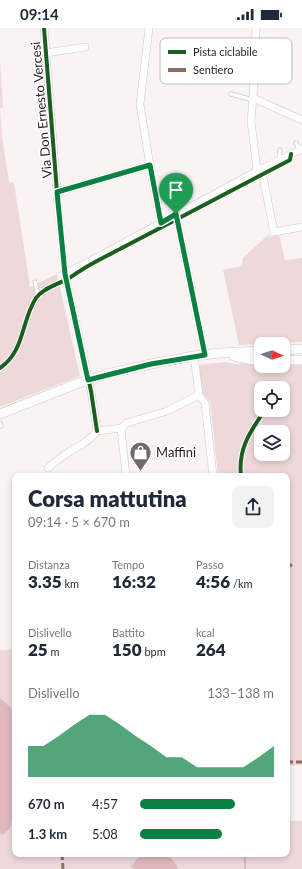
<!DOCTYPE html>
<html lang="it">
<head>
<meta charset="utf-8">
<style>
  :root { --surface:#fff; --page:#f2f2f3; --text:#1f2937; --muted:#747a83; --accent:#0b8043 }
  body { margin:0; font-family:Lato,sans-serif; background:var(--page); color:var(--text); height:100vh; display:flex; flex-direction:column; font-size:15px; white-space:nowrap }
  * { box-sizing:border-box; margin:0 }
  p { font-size:13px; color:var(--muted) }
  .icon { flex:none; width:22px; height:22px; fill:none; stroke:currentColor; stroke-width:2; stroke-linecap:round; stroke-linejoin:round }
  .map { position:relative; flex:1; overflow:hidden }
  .sheet { position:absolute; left:12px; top:445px; width:278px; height:384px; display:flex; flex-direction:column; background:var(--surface); border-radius:8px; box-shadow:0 2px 6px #0003 }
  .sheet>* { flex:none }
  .needle { width:26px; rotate:93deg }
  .controls { position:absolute; left:254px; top:309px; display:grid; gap:8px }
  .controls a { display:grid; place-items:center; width:36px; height:36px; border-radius:8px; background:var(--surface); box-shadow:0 2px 6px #0003; font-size:20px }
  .pin { position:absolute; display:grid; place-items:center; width:34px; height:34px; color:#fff; margin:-41px -17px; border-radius:50% 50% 50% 0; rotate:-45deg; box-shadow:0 0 4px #0007 }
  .pin .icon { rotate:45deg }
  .round { display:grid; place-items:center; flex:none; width:42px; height:42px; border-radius:8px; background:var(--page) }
  .head { display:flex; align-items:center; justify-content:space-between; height:68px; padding:0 16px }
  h1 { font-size:22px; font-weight:800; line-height:30px }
  .stats { display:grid; grid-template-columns:repeat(3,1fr); gap:6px; height:68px; padding:4px 16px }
  .stats div { display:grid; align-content:center }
  .stats b { font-size:17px; font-weight:800 }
  .stats small { font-size:11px; font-weight:400 }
  .stats p { font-size:11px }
  .chart { height:112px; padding:8px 16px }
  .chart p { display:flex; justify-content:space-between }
  .chart svg { width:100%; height:72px; margin-top:4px; fill:var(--accent); opacity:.7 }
  ul { padding:0 16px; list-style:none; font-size:13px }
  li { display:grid; grid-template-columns:64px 48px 1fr; align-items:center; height:30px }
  li i { height:10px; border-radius:5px; background:var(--accent) }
  .status { display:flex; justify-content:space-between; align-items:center; height:28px; padding:0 20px; background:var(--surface); direction:ltr }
  .status svg { height:11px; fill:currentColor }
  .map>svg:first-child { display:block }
  .green { fill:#edd8da; fill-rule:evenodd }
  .water { fill:#e0b8be }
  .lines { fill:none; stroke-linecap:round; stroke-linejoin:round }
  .stream { stroke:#e0b8be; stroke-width:2 }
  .service-casing { stroke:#d0c8c9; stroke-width:5 }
  .minor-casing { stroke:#d0c8c9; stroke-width:8 }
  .tertiary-casing { stroke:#d0c8c9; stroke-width:10 }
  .service { stroke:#fefdfd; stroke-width:3.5 }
  .minor { stroke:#fefdfd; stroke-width:7 }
  .tertiary { stroke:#fefdfd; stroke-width:9 }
  .quiet { stroke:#8d6e63; stroke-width:3; stroke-dasharray:6 3; stroke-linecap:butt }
  .cycleway-casing { stroke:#fff; stroke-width:6 }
  .cycleway { stroke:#1b5e20; stroke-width:4 }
  .route-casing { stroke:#fff; stroke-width:8 }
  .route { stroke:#0b8043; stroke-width:5 }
  .labels { text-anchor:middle; stroke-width:3; stroke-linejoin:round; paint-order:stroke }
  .street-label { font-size:13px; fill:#291f20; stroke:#fff }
  .poi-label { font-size:13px; fill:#291f20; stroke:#fff; text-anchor:start }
  .key { fill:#fff; stroke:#bfbcbc; stroke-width:1 }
  .key-label { font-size:11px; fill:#291f20 }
</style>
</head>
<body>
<div class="status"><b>09:14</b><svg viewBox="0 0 49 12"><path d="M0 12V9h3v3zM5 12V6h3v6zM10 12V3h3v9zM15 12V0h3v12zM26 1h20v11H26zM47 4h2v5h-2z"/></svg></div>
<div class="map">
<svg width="302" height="841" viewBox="0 0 302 841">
  <rect width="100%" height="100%" fill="#f9f3f3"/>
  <g class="green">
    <polygon points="0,34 3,80 0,80 2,108 9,154 14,155 30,259 57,246 80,348 0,379"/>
    <polygon points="269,206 270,209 279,207 285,232 302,230 302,314 239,317 223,242 242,238 243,230"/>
    <path d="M226,334l9,2 26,-1v3h22v-4h19v403l-15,1v-290h-69l-8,-75 -8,-8 -3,-28zM261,360h22v22h-22zM261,404h22v22h-22z"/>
    <polygon points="15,621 15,826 287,826 287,793 302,793 302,841 0,841 0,622"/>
  </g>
  <g class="water">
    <polygon points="0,670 11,680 15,693 15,782 10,800 3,807 0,806"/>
    <path d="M143,826c16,-2 28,-2 35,15h-43l-4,-2 5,-7z"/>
  </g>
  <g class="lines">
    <polyline class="stream" points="245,826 245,841"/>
    <defs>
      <g id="service">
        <polyline points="220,36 255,37"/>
        <polyline points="231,66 253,72"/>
        <polyline points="296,115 300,122"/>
        <polyline points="279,131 280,122"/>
        <polyline points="35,254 38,268"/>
        <polyline points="0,395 1,398"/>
      </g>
      <g id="minor">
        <polyline points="44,0 57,164 65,246 91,363 97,403"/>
        <polyline points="149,0 140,76 148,126 161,195"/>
        <polyline points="256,0 253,70 302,92"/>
        <polyline points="46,25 85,19"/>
        <polyline points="253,70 251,93 257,143"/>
        <polyline points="257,143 263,149 274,204 302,199"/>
        <polyline points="57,164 150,137"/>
        <polyline points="176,186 205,327"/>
        <polyline points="118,218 257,143 302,121"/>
        <polyline points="65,246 117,219"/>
        <polyline points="194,328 199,367 205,375 213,448"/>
        <polyline points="121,400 127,395 167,383 199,367"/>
        <polyline points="97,403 121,400 126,448"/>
        <path d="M48,440c7,-6 13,-11 21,-16 10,-6 21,-11 28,-21"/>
      </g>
      <g id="tertiary">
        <polyline points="283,322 302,321"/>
        <polyline points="234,328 253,332 261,332"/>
        <polyline points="283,332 302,332"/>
        <polyline points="0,386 76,356 107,346 151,336 194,328 220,325 261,323"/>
      </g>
    </defs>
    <use href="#service" class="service-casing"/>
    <use href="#minor" class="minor-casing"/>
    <use href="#tertiary" class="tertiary-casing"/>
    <use href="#service" class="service"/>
    <use href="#minor" class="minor"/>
    <use href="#tertiary" class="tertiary"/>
    <g class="quiet">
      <polyline points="287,535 292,538"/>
      <polyline points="287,734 302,734"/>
      <polyline points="62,826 63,841"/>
    </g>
    <defs>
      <g id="cycleway">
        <polyline points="44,0 57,164 65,246 91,363 97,403"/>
        <polyline points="120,221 290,132 291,126"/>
        <path d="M0,340c25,-17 21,-47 36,-70 7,-10 21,-13 31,-19 5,-2 9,-6 13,-8 12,-8 25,-14 38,-21"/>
        <path d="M241,448c-3,-28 9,-44 24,-66"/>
      </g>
    </defs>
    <use href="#cycleway" class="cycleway-casing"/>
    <use href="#cycleway" class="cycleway"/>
  </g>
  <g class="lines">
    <defs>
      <polygon id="route" points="150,137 161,195 176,186 205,327 151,336 88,352 65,246 57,164"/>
    </defs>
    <use href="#route" class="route-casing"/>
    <use href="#route" class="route"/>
  </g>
  <defs>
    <symbol id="shop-pin" viewBox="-11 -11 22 30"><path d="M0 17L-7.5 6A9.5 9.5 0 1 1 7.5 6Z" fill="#72696a" stroke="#fff"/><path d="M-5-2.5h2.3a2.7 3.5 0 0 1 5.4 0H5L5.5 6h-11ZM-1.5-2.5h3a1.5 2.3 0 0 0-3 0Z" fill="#fff"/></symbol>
  </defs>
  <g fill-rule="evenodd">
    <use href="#shop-pin" x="128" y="412" width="25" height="34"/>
  </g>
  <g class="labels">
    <g class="street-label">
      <text transform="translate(41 82) rotate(-95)" y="5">Via Don Ernesto Vercesi</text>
    </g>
    <g class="poi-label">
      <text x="156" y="429">Maffini</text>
    </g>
  </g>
  <rect x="160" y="10" width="132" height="46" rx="6" class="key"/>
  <rect x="168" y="22" width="18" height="4" fill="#1b5e20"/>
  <rect x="168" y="40" width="18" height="4" fill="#8d6e63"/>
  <g class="key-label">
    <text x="193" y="28">Pista ciclabile</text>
    <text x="193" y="46">Sentiero</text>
  </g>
</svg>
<div class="controls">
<a><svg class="needle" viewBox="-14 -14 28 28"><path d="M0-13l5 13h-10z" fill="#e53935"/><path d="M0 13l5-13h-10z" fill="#747a83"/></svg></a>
<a><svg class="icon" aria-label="locate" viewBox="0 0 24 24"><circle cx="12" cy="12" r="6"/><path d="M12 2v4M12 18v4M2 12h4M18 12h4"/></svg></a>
<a><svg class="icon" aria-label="layers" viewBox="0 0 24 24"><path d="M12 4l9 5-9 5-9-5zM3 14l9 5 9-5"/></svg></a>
</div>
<div class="pin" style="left:176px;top:186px;background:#1e9e55"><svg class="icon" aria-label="arrive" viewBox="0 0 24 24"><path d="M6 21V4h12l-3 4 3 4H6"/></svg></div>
<section class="sheet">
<div class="head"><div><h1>Corsa mattutina</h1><p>09:14 · 5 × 670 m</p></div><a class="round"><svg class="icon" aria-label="share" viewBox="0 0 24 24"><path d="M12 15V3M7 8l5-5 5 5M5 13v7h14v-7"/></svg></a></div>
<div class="stats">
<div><p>Distanza</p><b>3.35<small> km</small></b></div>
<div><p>Tempo</p><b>16:32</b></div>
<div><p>Passo</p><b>4:56<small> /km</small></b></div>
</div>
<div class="stats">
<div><p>Dislivello</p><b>25<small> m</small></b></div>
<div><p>Battito</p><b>150<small> bpm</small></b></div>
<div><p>kcal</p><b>264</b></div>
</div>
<div class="chart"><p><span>Dislivello</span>133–138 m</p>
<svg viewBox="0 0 160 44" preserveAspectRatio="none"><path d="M0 44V25L10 25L20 19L30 12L40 6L50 6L60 12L70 19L80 25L90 32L100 32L110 38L120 38L130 38L140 38L150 32L160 25V44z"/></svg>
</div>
<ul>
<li><b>670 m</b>4:57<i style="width:71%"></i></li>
<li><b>1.3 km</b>5:08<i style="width:61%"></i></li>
</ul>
</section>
</div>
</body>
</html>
